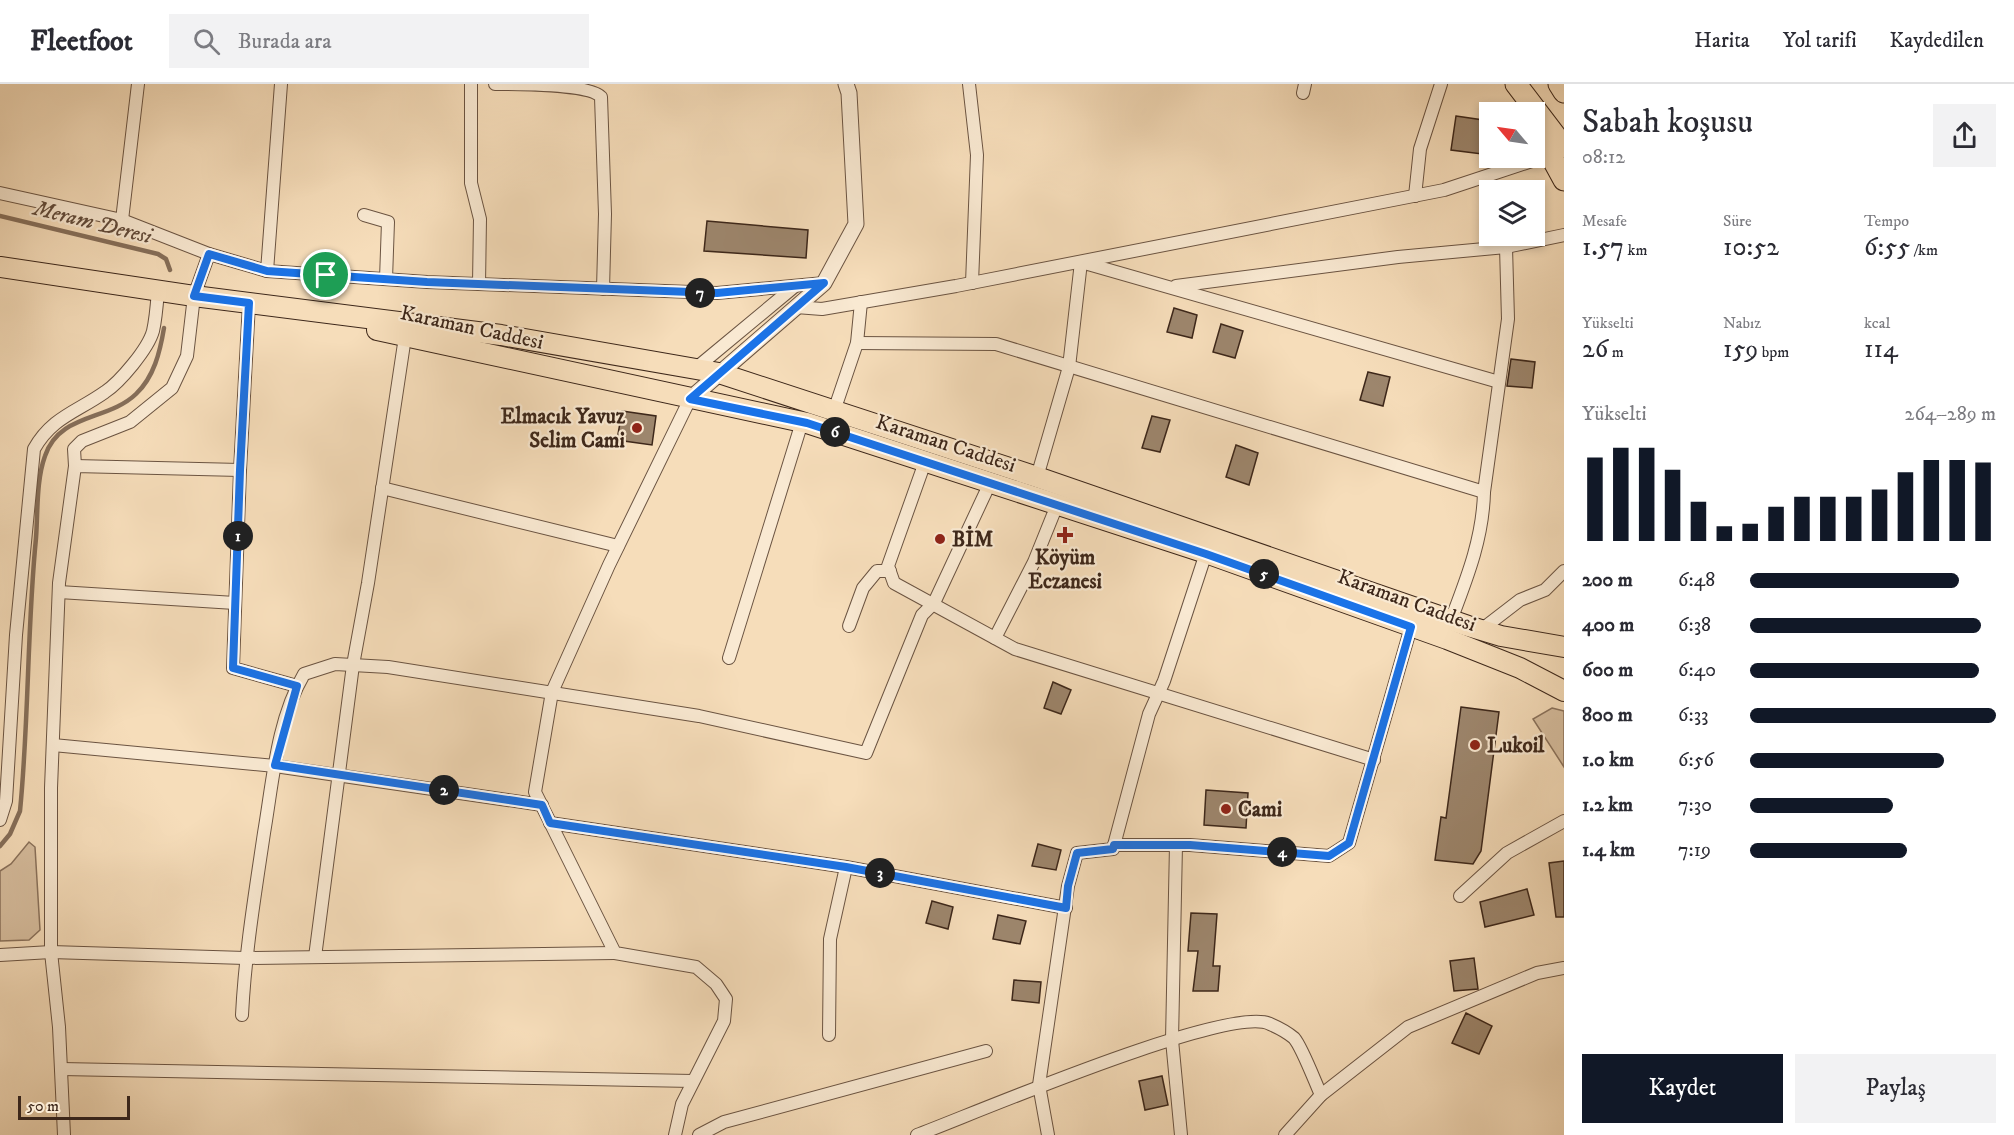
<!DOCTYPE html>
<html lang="tr">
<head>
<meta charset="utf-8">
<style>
  :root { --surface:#fff; --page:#f2f2f3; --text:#2b2b33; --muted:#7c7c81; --line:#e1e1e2; --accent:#111827 }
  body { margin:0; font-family:"IM FELL DW Pica",serif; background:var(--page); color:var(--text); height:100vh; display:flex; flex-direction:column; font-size:22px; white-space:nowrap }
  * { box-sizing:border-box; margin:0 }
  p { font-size:20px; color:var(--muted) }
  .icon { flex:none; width:33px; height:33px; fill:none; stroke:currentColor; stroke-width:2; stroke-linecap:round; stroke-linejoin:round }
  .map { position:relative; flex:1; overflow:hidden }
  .panel { display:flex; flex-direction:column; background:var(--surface); width:450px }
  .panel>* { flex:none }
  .needle { width:39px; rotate:299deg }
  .controls { position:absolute; left:1479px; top:18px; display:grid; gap:12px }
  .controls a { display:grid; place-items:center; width:66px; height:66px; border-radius:0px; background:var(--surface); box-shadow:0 3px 9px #0003; font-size:30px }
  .scale { position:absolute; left:18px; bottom:15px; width:112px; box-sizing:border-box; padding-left:6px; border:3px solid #3d271a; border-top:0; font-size:16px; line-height:21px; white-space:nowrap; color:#3d271a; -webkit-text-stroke:4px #f9e9d2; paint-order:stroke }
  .pin { position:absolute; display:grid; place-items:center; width:51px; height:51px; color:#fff; margin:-26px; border:3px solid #fff; border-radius:50%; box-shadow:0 2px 6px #0007 }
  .km { position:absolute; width:30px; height:30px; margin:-15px; border-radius:50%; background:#222; color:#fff; font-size:16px; line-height:30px; text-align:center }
  .round { display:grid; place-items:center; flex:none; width:63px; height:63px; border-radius:0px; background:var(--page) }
  .head { display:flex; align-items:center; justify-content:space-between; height:102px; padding:0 18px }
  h1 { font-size:33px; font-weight:600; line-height:45px }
  .stats { display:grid; grid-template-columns:repeat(3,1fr); gap:9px; height:102px; padding:6px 18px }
  .stats div { display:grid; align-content:center }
  .stats b { font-size:26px; font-weight:600 }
  .stats small { font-size:16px; font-weight:400 }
  .stats p { font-size:16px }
  .chart { height:168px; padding:12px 18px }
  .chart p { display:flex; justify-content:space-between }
  .chart svg { width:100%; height:108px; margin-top:6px; stroke:var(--accent); stroke-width:6 }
  .action { display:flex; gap:12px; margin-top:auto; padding:12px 18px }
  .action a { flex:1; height:69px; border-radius:0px; background:var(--accent); color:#fff; font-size:24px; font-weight:600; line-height:69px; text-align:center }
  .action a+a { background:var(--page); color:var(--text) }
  ul { padding:0 18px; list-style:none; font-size:20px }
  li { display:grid; grid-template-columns:96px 72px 1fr; align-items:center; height:45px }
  li i { height:15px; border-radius:8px; background:var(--accent) }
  header { display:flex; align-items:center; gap:36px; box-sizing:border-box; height:84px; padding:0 30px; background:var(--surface); border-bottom:2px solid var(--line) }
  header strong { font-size:28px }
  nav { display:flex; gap:33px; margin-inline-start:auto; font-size:21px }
  .search { width:420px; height:54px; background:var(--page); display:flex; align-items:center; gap:15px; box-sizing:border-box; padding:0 21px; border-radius:0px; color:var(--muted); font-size:22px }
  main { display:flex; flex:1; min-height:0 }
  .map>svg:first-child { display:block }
  .green { fill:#d7be9f; stroke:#8a725c; stroke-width:1.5 }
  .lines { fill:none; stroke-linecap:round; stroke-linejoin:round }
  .stream { stroke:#866f5a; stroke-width:4.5 }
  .building { fill:#9d866d; stroke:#3d271a; stroke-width:1.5 }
  .minor-casing { stroke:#6b5442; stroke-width:14 }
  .tertiary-casing { stroke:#6b5442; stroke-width:17 }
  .primary-casing { stroke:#3d271a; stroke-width:22 }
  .trunk-casing { stroke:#3d271a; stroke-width:23 }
  .minor { stroke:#f9e9d2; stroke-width:12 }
  .tertiary { stroke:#f9e9d2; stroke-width:15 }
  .primary { stroke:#f6ddba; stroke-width:20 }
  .trunk { stroke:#f6ddba; stroke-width:21 }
  .route-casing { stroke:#fff; stroke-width:12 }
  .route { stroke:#1a73e8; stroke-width:8 }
  .poi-dot { fill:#8f2418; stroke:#f9e9d2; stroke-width:2 }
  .labels { text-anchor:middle; stroke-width:4.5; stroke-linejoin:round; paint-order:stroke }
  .street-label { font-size:21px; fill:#3d271a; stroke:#f9e9d2 }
  .poi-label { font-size:21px; font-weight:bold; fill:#3d271a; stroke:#f9e9d2; text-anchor:start }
  .water-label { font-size:22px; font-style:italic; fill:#624b3a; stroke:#f9e9d2 }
</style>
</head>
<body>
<header>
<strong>Fleetfoot</strong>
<div class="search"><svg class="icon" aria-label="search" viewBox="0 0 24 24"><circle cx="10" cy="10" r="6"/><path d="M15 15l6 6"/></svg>Burada ara</div>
<nav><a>Harita</a><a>Yol tarifi</a><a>Kaydedilen</a></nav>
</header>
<main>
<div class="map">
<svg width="1564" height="1051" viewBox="0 0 1564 1051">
  <rect width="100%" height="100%" fill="#f6ddba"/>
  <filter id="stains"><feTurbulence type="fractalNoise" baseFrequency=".00333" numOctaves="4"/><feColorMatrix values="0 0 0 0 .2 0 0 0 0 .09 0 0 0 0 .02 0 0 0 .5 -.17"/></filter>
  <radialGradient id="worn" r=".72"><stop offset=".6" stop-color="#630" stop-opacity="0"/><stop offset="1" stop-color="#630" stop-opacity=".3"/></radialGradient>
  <g class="green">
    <polygon points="1552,624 1564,627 1564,683 1533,635"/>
    <polygon points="29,758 35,763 40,846 29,856 0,857 0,787 11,780"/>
  </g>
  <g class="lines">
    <g class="stream">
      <polyline points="0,132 158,170 166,175 170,186"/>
      <path d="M0,762l10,-12 10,-23c9,-91 7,-182 16,-273 2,-26 0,-57 9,-82 14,-43 63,-35 91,-62 18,-17 24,-42 28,-66"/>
    </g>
  </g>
  <g class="building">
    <polygon points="1456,32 1490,37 1490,71 1451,66"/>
    <polygon points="707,137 808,146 806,174 704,167"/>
    <polygon points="1174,224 1197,231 1192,254 1167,248"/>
    <polygon points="1221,240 1243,247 1235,274 1213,268"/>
    <polygon points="1511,275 1535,278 1532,304 1507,302"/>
    <polygon points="1368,288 1390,293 1383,322 1360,316"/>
    <polygon points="622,327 656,332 652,361 617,356"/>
    <polygon points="1152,332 1170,336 1160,368 1142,364"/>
    <polygon points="1236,361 1258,369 1249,401 1226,393"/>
    <polygon points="1053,598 1071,606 1061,630 1044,624"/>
    <polygon points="1461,623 1499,628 1481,767 1473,780 1435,776 1441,733 1446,734"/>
    <polygon points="1206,706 1248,709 1246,744 1204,741"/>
    <polygon points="1038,760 1061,766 1056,786 1032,782"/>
    <polygon points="1564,777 1564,833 1556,833 1549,779"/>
    <polygon points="1527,805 1534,831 1485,843 1480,818"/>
    <polygon points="932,817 953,823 948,845 926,839"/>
    <polygon points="1191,829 1217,830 1213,882 1220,882 1218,907 1193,907 1198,867 1188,867"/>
    <polygon points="998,831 1026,837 1020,860 993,855"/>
    <polygon points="1474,874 1478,905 1454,907 1450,877"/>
    <polygon points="1014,896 1041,898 1039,919 1012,916"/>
    <polygon points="1466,929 1492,942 1479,970 1452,959"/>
    <polygon points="1162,992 1168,1021 1145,1026 1139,997"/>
  </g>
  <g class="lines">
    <defs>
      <g id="minor">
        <polyline points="471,0 471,99 480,135 479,200"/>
        <path d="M495,0c20,0 95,0 106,13l4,117 -2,75"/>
        <polyline points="969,0 977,71 972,199"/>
        <polyline points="1303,9 1305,0"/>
        <polyline points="0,109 122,136 209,170 267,187 427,198 717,209 824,199"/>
        <polyline points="1415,112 1420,65 1441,0"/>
        <polyline points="364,131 388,138 386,195"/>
        <polyline points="122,136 138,0"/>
        <polyline points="267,187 281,0"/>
        <polyline points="1176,202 1398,173 1506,163 1564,151"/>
        <polyline points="249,219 240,386 233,584 297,602"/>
        <polyline points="796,223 822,225 956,202 1444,106 1550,71"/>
        <polyline points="857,259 996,260 1484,408 1508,235 1506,163"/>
        <polyline points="695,285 795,202"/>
        <polyline points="834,327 857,259 861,218"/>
        <polyline points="925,378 888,482 894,499 1015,565 1374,676"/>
        <polyline points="75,382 74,365 82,357 130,338 172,304 187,272 194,212 209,170"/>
        <polyline points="1037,393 1069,283 1081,178 1499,298"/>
        <polyline points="382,404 618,462"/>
        <polyline points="59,508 235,519"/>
        <path d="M1451,536c16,-42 32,-82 33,-128"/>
        <polyline points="849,542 863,504 877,487 890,487"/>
        <polyline points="1481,546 1520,516 1545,506 1564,487"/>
        <polyline points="995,554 1034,478 1057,421"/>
        <polyline points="729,574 802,338"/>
        <polyline points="53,661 275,682 542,721"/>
        <path d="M0,736l6,-19 10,-166 18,-186c18,-32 43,-37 71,-57 15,-10 43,-43 48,-61 3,-13 4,-28 5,-41"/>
        <polyline points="550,739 846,783 1066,824"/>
        <polyline points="1114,761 1190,761 1329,772 1349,759 1411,543"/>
        <polyline points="1176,761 1172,956 1181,1051"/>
        <polyline points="1460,812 1507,769 1564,737"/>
        <polyline points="0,871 51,868 245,874 615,869"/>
        <polyline points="315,873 353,581 368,499 405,253"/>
        <path d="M242,931c3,-61 13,-121 22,-182 9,-53 13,-113 40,-159l31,-10 53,3 311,49 167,37 56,-138 12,-12 56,-120"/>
        <polyline points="829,951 830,855 846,783"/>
        <polyline points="61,985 693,997"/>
        <polyline points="64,1051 59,943 51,868 51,704 59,499 75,382 240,386"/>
        <polyline points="675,1051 682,1020 724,937 726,915 716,900 696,883 615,869 535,708 552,608 609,481 690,315"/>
        <polyline points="699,1051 724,1038 986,967"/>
        <path d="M917,1051c54,-20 312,-131 353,-111 7,3 18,9 24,14 8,9 21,44 27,57"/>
        <polyline points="1048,1051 1039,1001 1068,802 1077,769 1113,765 1149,630 1164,597 1206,469"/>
        <polyline points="1285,1051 1321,1011 1408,943 1537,889 1564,884"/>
      </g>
      <polyline id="tertiary" points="690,315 824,199 856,140 849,9 846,0"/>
      <g id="primary">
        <polyline points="0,183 194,212 501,251 719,289 1037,393 1468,542 1501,552 1564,563"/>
        <polyline points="377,246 807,339 1206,469 1447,555 1520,584 1564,607"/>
      </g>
      <g id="trunk">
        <polyline points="1516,0 1564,63"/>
        <polyline points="1559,0 1564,8"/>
        <polyline points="1534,41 1564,96"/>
      </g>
    </defs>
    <use href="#minor" class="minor-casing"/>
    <use href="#tertiary" class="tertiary-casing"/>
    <use href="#primary" class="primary-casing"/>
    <use href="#trunk" class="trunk-casing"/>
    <use href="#minor" class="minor"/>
    <use href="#tertiary" class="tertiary"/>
    <use href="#primary" class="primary"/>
    <use href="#trunk" class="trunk"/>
  </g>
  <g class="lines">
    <defs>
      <polygon id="route" points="209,170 267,187 427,198 717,209 824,199 690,315 807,339 1206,470 1411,543 1349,759 1329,772 1190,761 1114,761 1113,765 1077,769 1068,802 1066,824 846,783 550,739 542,721 275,681 297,602 233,584 240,386 249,219 194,212"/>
    </defs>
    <use href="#route" class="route-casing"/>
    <use href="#route" class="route"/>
  </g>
  <g class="poi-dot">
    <circle cx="637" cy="344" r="6"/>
    <path d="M1062 442h6v6h6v6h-6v6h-6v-6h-6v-6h6z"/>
    <circle cx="940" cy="455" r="6"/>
    <circle cx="1475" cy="661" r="6"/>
    <circle cx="1226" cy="725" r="6"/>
  </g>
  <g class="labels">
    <g class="street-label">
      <text transform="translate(472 243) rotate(12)" y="7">Karaman Caddesi</text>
      <text transform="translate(946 359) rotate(18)" y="7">Karaman Caddesi</text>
      <text transform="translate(1407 516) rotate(20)" y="7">Karaman Caddesi</text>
    </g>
    <g class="poi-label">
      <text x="625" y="339" text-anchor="end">Elmacık Yavuz<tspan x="625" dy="24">Selim Cami</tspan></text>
      <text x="952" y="462">BİM</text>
      <text x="1065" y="480" text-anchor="middle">Köyüm<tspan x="1065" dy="24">Eczanesi</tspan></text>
      <text x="1487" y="668">Lukoil</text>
      <text x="1238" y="732">Cami</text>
    </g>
    <g class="water-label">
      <text transform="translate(93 137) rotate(14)" y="8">Meram Deresi</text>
    </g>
  </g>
  <rect width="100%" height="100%" filter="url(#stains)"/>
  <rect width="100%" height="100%" fill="url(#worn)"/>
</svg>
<div class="controls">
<a><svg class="needle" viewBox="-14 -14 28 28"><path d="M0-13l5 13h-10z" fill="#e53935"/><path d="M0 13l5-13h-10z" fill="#7c7c81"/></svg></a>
<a><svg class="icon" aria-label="layers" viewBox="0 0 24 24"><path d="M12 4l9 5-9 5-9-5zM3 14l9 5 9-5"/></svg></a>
</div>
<div class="scale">50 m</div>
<div class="pin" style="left:326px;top:191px;background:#1e9e55"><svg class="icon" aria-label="arrive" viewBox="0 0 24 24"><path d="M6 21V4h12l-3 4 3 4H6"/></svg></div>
<b class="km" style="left:238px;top:452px">1</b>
<b class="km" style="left:444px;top:706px">2</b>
<b class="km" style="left:880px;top:789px">3</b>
<b class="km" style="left:1282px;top:768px">4</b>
<b class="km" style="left:1264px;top:490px">5</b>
<b class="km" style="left:835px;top:348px">6</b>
<b class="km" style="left:700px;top:209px">7</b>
</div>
<section class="panel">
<div class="head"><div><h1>Sabah koşusu</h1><p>08:12</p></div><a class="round"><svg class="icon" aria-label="share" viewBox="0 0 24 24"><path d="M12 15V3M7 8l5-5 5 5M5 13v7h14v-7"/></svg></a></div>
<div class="stats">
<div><p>Mesafe</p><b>1.57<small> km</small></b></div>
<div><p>Süre</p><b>10:52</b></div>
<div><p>Tempo</p><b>6:55<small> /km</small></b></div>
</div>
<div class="stats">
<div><p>Yükselti</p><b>26<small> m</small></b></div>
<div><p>Nabız</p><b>159<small> bpm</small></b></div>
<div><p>kcal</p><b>114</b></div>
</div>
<div class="chart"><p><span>Yükselti</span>264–289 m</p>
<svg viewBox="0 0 160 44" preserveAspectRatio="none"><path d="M5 44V10M15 44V6M25 44V6M35 44V15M45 44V28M55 44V38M65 44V37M75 44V30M85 44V26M95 44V26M105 44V26M115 44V23M125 44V16M135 44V11M145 44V11M155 44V12"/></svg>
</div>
<ul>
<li><b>200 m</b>6:48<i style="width:85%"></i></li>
<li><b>400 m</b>6:38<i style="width:94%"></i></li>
<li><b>600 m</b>6:40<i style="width:93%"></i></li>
<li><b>800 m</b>6:33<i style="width:100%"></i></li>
<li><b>1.0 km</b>6:56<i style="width:79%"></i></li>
<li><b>1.2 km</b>7:30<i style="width:58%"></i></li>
<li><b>1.4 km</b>7:19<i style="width:64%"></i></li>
</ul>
<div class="action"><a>Kaydet</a><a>Paylaş</a></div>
</section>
</main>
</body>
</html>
